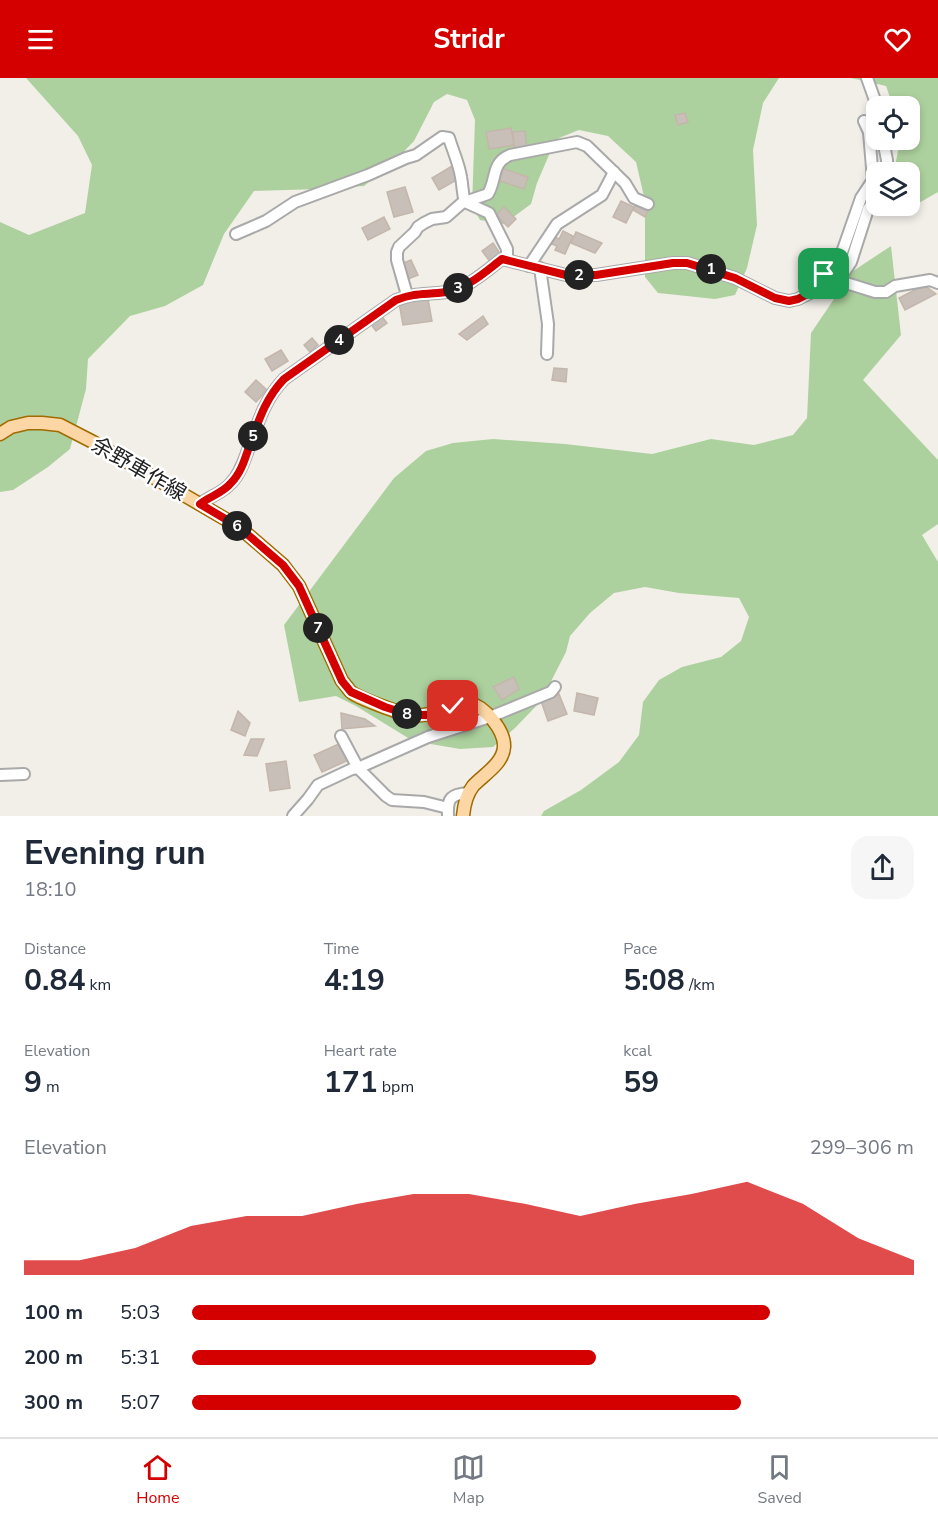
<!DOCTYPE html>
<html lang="en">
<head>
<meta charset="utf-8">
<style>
  :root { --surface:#fff; --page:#f6f6f7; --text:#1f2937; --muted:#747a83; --line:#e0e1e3; --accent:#d40000 }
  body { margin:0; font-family:"Nunito Sans","Noto Sans JP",sans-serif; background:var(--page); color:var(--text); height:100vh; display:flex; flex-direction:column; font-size:22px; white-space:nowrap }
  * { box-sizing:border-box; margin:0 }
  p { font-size:20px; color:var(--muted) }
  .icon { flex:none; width:33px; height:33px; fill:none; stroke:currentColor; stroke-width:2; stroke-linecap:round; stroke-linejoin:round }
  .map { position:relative; height:738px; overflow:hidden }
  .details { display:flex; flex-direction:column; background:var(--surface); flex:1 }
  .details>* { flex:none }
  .tools { position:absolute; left:866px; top:18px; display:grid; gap:12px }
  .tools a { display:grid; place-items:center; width:54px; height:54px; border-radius:12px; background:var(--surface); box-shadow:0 3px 9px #0003; font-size:30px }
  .pin { position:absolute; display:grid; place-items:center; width:51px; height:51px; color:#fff; margin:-26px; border-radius:12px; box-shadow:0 3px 9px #0006 }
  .km { position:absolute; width:30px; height:30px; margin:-15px; border-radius:50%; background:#222; color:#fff; font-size:16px; line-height:30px; text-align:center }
  .round { display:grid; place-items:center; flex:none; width:63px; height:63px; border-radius:18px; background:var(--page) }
  .headline { display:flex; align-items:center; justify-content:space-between; height:102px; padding:0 24px }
  h1 { font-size:33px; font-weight:700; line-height:45px }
  .metrics { display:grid; grid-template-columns:repeat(3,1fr); gap:9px; height:102px; padding:6px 24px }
  .metrics div { display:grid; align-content:center }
  .metrics b { font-size:30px; font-weight:700 }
  .metrics small { font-size:16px; font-weight:400 }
  .metrics p { font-size:16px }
  .chart { height:168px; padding:12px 24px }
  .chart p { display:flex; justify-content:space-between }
  .chart svg { width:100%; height:108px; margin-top:6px; fill:var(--accent); opacity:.7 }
  ul { padding:0 24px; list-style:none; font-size:20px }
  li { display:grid; grid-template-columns:96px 72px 1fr; align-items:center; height:45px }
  li i { height:15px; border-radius:8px; background:var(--accent) }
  header { display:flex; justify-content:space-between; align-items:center; height:78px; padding:0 24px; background:var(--accent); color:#fff; font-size:27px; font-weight:700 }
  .tabs { display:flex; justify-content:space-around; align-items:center; height:84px; border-top:2px solid var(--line); background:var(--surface); font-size:16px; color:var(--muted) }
  .tabs a { display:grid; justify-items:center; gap:3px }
  .tabs .selected { color:var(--accent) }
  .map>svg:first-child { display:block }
  .forest { fill:#add19e }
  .building { fill:#c7bfb8; stroke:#c4b6ab; stroke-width:1.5 }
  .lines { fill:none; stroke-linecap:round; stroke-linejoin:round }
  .minor-casing { stroke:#a9a9a9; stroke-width:14 }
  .major-casing { stroke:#a06b00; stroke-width:15 }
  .minor { stroke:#fff; stroke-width:10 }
  .major { stroke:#fcd6a4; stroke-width:12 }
  .route-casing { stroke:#fff; stroke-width:12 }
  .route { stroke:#d40000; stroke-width:8 }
  .labels { text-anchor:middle; stroke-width:5; stroke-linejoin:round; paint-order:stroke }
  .street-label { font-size:21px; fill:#222; stroke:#fff }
</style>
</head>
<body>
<header><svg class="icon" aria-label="menu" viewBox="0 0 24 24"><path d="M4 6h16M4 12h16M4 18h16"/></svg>Stridr<svg class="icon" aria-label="heart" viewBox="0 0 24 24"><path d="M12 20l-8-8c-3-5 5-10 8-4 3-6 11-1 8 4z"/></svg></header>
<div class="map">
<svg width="938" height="738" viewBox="0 0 938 738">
  <rect width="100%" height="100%" fill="#f2efe9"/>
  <g class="forest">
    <polygon points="26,0 779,0 763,25 753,72 757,147 747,190 735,217 715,221 658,215 645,199 645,123 636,84 608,58 579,52 559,60 549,77 537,105 531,126 504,146 480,142 472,128 475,42 467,22 447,16 434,24 414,63 390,88 364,108 319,111 254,113 224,156 203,207 165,228 130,238 88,281 86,311 70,371 48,389 13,412 0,414 0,144 29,157 85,135 92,87 78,58"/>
    <polygon points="851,0 938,0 938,114 898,137 881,131 883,128 909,128 909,94 894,94 900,62 909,62 909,28 893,28 886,8"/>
    <polygon points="891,168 901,257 863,302 938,382 938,446 922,457 938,484 938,738 541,738 544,733 581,712 619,684 639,657 643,624 659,602 682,589 721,579 741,563 749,539 739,520 679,515 645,509 614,515 590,535 570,558 566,574 541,623 515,650 493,669 460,671 413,663 356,628 336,618 299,624 284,547 394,400 426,373 453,365 493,361 565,366 652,376 711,361 754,367 793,357 807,340 811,255 853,193"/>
  </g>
  <g class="building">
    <polygon points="685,35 688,44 678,47 675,37"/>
    <polygon points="511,50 514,67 489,71 486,54"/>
    <polygon points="525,53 527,73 516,74 514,67 513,54"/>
    <polygon points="452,88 460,100 439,112 432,100"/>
    <polygon points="501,90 528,99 524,111 497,102"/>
    <polygon points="405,109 413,134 394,139 387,114"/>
    <polygon points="621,123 634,129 626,145 613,139"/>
    <polygon points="637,124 649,131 645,139 633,132"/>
    <polygon points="504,129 516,141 508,149 496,137"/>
    <polygon points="384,139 390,151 368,162 362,150"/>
    <polygon points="563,153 573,158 565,176 555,172 557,168 552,166 555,159 559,161"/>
    <polygon points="576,154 602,165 595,175 571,165"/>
    <polygon points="493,165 501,177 491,185 482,173"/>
    <polygon points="411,182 418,197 408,201 401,186"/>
    <polygon points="924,207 936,216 905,232 899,220"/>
    <polygon points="428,221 432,243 403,247 399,225"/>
    <polygon points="380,236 387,245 376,253 369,244"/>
    <polygon points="483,238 488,246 467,262 459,256"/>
    <polygon points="312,260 318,267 310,274 304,267"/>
    <polygon points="281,272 288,283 272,293 265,281"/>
    <polygon points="554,290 567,291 566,304 552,302"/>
    <polygon points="256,302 267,312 256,324 245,314"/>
    <polygon points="514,599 519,611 502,622 493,609"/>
    <polygon points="577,615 598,620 594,637 574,633"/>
    <polygon points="559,616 567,636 548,643 541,623"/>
    <polygon points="238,633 250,645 245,658 231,652"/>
    <polygon points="341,635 365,641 375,648 342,651"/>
    <polygon points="251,661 264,661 257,678 244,677"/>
    <polygon points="341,665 349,682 322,694 314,677"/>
    <polygon points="286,683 290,710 270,713 266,686"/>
  </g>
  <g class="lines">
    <defs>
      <g id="minor">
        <polyline points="867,0 877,28"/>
        <polyline points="883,62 887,82 887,94"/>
        <path d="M236,156l30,-13 29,-19 73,-27 38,-17 10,-3 26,-18 7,1c4,13 10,26 12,39 2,10 1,15 4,25l24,11 18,36v10"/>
        <polyline points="529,188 557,146 602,117 614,94"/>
        <polyline points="540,190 548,246 547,276"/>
        <polyline points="839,198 843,204 875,214 886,214 895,208 930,202 938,205"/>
        <polyline points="819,210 824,196 839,183 861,120 873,102 869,54 864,43"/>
        <path d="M407,217l-10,-35v-8l2,-5 16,-15 3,-5 6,-4 8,-4 14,-2 16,-14 26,-9c9,-15 3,-31 22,-39l67,-13 10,4 38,37 9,15 14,6"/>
        <path d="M200,426c10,-8 23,-11 31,-21 9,-9 13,-22 17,-33 10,-27 16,-50 36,-71l112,-79c20,-8 30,-5 50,-8 22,-4 39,-20 56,-33l64,16h30l77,-12h14l48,15 40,20 14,3 9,-2 12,-6 35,-22 6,-9 17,-53 8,-12"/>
        <polyline points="341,658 358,690 386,718 392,722 424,724 448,730"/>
        <polyline points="0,697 24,696"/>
        <polyline points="293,738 308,721 318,707 352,691 358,690 428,659 490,639 551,614 555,609"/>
        <path d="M448,738c-1,-18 3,-22 21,-23"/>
      </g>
      <path id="major" d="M0,356l11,-7 17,-4h14l18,2 33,17 146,85 44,38 16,21 43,95c3,3 6,8 9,11 7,6 50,22 60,23 5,1 13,0 18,-1 12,-3 27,-12 40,-11 16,3 36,28 35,44 -1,17 -21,28 -31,39 -7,9 -9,19 -10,30"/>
    </defs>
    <use href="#minor" class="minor-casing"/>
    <use href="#major" class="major-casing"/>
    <use href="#minor" class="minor"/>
    <use href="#major" class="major"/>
  </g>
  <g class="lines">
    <defs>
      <path id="route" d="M453,628l-26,9h-17l-25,-8 -34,-15 -9,-11 -43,-95 -16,-21 -44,-38 -39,-23c10,-8 23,-11 31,-21 9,-9 13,-21 17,-33 10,-27 16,-50 36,-71l112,-79c20,-8 30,-5 50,-8 22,-4 39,-20 56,-33l64,16h30l77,-12h14l48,15 40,20 14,3 9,-2 21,-11 5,-14"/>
    </defs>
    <use href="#route" class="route-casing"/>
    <use href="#route" class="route"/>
  </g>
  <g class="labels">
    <g class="street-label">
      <text transform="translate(139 391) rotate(30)" y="7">余野車作線</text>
    </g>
  </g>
</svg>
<div class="tools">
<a><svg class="icon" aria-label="locate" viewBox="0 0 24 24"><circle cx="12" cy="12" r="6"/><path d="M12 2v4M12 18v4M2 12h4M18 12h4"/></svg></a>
<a><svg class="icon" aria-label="layers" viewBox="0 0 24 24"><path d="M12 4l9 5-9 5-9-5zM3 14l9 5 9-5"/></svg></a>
</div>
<div class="pin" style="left:824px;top:196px;background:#1e9e55"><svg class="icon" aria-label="arrive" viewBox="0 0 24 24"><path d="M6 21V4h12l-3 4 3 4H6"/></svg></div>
<div class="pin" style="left:453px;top:628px;background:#d93025"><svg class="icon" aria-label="check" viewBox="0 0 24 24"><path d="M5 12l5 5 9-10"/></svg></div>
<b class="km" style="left:711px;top:191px">1</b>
<b class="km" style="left:579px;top:197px">2</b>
<b class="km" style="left:458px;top:210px">3</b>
<b class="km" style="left:339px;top:262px">4</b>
<b class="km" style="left:253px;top:358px">5</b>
<b class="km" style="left:237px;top:448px">6</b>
<b class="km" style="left:318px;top:550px">7</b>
<b class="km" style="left:407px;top:636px">8</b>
</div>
<section class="details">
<div class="headline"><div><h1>Evening run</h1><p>18:10</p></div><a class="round"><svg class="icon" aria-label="share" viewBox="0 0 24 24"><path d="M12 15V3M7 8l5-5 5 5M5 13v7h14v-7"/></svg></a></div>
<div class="metrics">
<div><p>Distance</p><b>0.84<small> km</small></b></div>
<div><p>Time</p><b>4:19</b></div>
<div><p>Pace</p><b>5:08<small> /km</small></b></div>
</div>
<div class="metrics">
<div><p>Elevation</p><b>9<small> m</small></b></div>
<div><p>Heart rate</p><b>171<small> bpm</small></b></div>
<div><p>kcal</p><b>59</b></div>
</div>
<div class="chart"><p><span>Elevation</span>299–306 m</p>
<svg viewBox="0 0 160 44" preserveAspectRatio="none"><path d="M0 44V38L10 38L20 33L30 24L40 20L50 20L60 15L70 11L80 11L90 15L100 20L110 15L120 11L130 6L140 15L150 29L160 38V44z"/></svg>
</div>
<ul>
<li><b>100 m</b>5:03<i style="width:80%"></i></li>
<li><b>200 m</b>5:31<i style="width:56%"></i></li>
<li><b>300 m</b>5:07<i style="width:76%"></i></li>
</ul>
</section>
<nav class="tabs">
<a class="selected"><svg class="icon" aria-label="home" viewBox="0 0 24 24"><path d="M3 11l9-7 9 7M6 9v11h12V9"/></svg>Home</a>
<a><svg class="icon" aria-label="map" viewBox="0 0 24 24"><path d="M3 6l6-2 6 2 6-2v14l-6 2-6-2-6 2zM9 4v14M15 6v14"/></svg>Map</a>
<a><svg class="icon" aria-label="saved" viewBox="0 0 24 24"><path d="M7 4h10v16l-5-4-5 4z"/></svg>Saved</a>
</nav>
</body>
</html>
